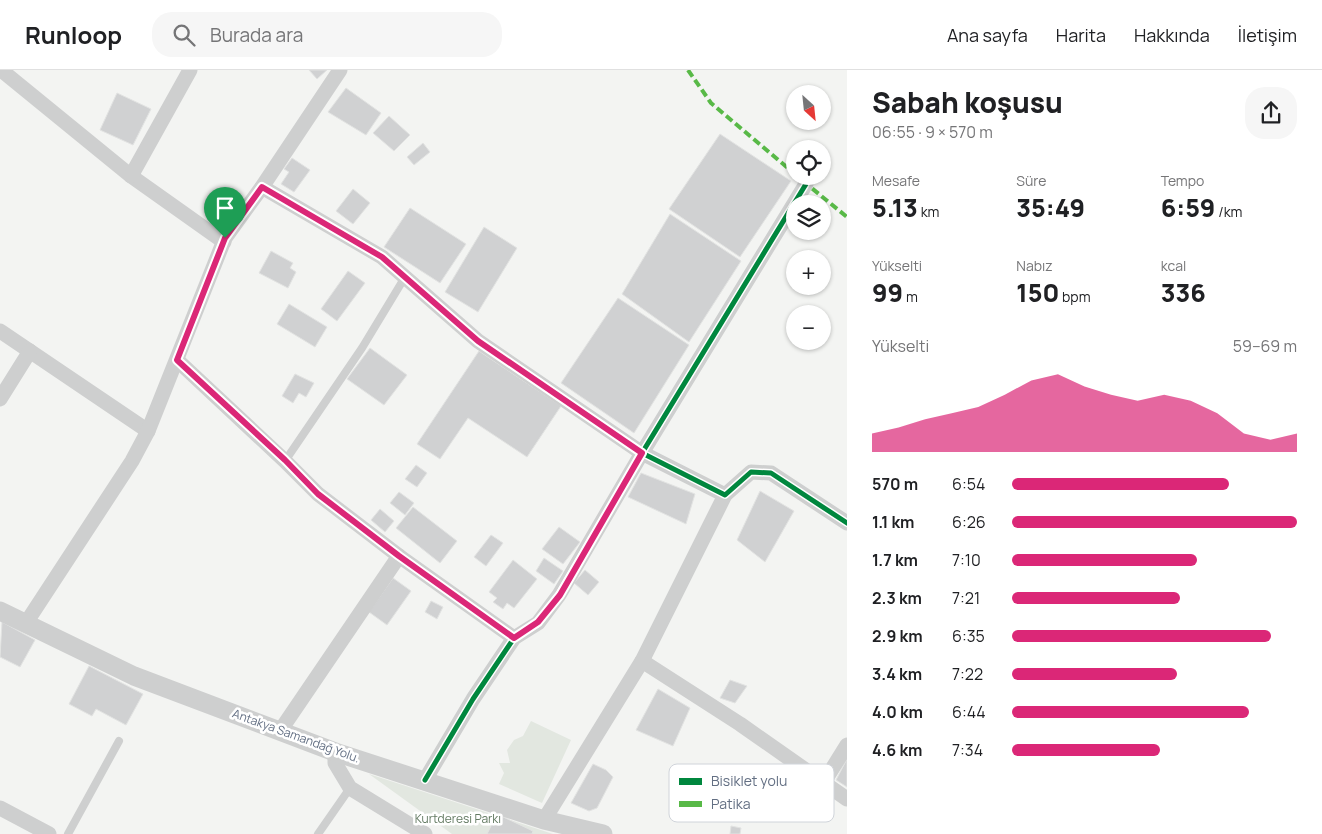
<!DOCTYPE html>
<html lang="tr">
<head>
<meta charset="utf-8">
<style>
  :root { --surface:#fff; --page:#f6f6f6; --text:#202124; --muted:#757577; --line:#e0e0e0; --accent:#db2777 }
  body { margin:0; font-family:Manrope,sans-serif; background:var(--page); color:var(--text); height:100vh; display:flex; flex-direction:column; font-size:19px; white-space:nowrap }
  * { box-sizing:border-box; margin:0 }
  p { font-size:16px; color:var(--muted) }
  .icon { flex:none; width:28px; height:28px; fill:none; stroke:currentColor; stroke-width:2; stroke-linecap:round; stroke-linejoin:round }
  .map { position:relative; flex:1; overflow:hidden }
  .sheet { display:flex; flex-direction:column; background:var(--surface); width:475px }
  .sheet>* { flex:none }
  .needle { width:32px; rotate:153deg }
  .tools { position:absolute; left:786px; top:15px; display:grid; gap:10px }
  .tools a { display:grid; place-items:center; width:45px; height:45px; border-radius:50%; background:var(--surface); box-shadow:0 1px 4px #0004; font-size:25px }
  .pin { position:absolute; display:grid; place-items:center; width:42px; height:42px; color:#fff; margin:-51px -21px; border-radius:50% 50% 50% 0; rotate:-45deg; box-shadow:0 0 5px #0007 }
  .pin .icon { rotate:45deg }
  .round { display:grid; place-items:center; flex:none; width:52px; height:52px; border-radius:20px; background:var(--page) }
  .headline { display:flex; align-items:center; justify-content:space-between; height:85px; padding:0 25px }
  h1 { font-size:28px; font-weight:800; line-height:38px }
  .figures { display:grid; grid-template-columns:repeat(3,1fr); gap:8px; height:85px; padding:5px 25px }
  .figures div { display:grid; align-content:center }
  .figures b { font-size:25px; font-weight:800 }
  .figures small { font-size:14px; font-weight:400 }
  .figures p { font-size:14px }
  .chart { height:140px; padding:10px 25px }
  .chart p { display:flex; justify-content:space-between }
  .chart svg { width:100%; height:90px; margin-top:5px; fill:var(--accent); opacity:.7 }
  ul { padding:0 25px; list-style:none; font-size:16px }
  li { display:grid; grid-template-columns:80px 60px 1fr; align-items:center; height:38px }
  li i { height:12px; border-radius:6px; background:var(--accent) }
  header { display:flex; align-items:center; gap:30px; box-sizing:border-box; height:70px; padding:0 25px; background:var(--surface); border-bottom:1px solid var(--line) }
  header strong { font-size:24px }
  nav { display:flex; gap:28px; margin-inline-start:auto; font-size:18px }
  .search { width:350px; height:45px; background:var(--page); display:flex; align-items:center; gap:12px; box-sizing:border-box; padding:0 18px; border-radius:20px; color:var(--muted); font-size:19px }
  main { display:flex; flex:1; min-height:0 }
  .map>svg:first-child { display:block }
  .green { fill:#e2e7e0 }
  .building { fill:#d0d1d2; stroke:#e2e3e2 }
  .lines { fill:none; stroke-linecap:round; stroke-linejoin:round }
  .service { stroke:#cecfcf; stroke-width:8 }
  .minor { stroke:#cecfcf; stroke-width:15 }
  .tertiary { stroke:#cecfcf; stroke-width:19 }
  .quiet { stroke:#58b947; stroke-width:4; stroke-dasharray:8 4; stroke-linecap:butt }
  .cycleway-casing { stroke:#fff; stroke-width:8 }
  .cycleway { stroke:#00873e; stroke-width:5 }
  .route-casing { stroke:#fff; stroke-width:10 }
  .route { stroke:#db2777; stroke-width:6 }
  .labels { text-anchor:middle; stroke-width:5; stroke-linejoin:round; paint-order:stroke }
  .street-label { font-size:12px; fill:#636f83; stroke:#fff }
  .park-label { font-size:12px; fill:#637a62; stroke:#fff }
  .key { fill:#fff; stroke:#d0d4da; stroke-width:1 }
  .key-label { font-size:14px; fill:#636f83 }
</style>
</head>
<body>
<header>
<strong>Runloop</strong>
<div class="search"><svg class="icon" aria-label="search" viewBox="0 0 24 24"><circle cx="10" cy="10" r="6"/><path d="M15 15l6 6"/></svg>Burada ara</div>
<nav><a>Ana sayfa</a><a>Harita</a><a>Hakkında</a><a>İletişim</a></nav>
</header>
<main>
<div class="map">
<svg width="847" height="764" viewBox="0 0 847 764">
  <rect width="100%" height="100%" fill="#f3f4f2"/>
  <g class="green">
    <polygon points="531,651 571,670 542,733 499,714 504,703 499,693 510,693 507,680 514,670 523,666"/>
    <polygon points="369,704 553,764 452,764"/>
  </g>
  <g class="building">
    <polygon points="309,0 327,0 317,9"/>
    <polygon points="346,18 381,43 366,65 328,42"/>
    <polygon points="117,23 151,39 133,75 100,60"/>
    <polygon points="389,46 410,65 394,81 373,63"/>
    <polygon points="720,64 791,111 740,187 669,139"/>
    <polygon points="423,73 430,82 414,95 407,87"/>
    <polygon points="292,88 310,100 294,122 281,114 289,102 284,99"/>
    <polygon points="353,119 370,133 353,154 336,141"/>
    <polygon points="410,138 466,174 440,213 384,177"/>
    <polygon points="670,144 741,191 689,272 622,224"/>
    <polygon points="484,157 517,178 478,242 445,222"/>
    <polygon points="271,181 293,193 290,198 296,202 288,218 259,203"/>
    <polygon points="348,201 365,213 337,251 321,239"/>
    <polygon points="618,228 689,275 634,363 561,313"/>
    <polygon points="289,234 327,257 315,277 277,254"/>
    <polygon points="370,278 407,305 384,335 347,309"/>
    <polygon points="479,281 561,336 527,387 468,348 440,389 417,374"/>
    <polygon points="295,304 314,313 306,327 299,323 293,333 282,326"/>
    <polygon points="416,395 427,403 417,417 405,409"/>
    <polygon points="641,403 695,424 686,454 628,427"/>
    <polygon points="760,421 794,441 765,492 737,470"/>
    <polygon points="399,422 414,433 405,445 390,433"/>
    <polygon points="413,437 457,471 440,493 396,458"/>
    <polygon points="380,439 394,451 385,462 371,450"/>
    <polygon points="559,457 580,472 563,494 542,479"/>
    <polygon points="491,465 503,473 486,496 474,487"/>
    <polygon points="544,488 563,501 554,514 536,501"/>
    <polygon points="513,490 537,509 514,538 507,533 503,539 493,532 497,528 489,522"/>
    <polygon points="585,500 599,512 588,525 574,513"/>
    <polygon points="393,508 411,521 387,555 369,542"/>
    <polygon points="431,531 443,537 437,549 425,542"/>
    <polygon points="2,552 35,570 20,597 0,587"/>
    <polygon points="89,596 143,624 126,655 96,639 92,646 69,634"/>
    <polygon points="730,610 747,616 735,633 720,628"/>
    <polygon points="658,619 690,638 673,676 636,660"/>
    <polygon points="847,689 847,717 836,710"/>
    <polygon points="593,694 606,700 613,707 597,738 589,741 571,733"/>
    <polygon points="761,737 766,743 757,752 751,747"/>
    <polygon points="497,744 533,761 532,764 487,764"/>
    <polygon points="731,756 741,758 740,764 730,764"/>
  </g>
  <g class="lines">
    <g class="service">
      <polyline points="285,391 362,278 405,207"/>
      <polyline points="68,764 119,671"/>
      <polyline points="318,764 350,718"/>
    </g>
    <g class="minor">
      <polyline points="1,0 131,106 224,172"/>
      <polyline points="131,106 190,0"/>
      <polyline points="262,117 382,187 478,271 642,383 725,425 751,402 771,403 847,453"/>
      <polyline points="0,261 148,361"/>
      <polyline points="177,290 285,391 318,424 399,486 514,568"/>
      <polyline points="0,329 30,281"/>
      <polyline points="26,553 132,391 148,361 225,168 262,117 340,0"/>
      <polyline points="642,591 740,654 847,729"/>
      <polyline points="280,661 399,486"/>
      <polyline points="335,682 335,693 350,718 425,764"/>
      <polyline points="425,710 473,629 514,568 538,553 559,525 642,383 806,114"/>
      <polyline points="824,712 847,675"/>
      <polyline points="0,738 49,764"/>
      <polyline points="544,750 642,591 725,425"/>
    </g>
    <polyline class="tertiary" points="0,541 134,606 335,682 544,750 603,764"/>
    <g class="quiet">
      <polyline points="688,0 711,33 795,104"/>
      <polyline points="803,111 847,147"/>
    </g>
    <defs>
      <g id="cycleway">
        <polyline points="262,117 382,187 478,271 642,383 725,425 751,402 771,403 847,453"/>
        <polyline points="425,710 473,629 514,568 538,553 559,525 642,383 806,114"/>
      </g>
    </defs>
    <use href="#cycleway" class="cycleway-casing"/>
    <use href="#cycleway" class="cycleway"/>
  </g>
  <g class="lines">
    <defs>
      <polygon id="route" points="262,117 382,187 478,271 642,383 560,525 538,552 514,568 399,486 318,424 285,390 177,290 225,168"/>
    </defs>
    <use href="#route" class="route-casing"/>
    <use href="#route" class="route"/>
  </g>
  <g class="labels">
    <g class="street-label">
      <text transform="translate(296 666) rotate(20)" y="4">Antakya Samandağ Yolu.</text>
    </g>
    <g class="park-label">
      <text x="458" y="753">Kurtderesi Parkı</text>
    </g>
  </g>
  <rect x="669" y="694" width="165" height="58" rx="8" class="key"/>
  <rect x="679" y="708" width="23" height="7" fill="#00873e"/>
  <rect x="679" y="731" width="23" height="6" fill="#58b947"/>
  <g class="key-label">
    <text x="711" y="716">Bisiklet yolu</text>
    <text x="711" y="739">Patika</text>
  </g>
</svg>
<div class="tools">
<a><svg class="needle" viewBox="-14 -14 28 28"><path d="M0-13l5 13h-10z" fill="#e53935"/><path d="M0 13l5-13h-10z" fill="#757577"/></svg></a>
<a><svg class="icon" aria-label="locate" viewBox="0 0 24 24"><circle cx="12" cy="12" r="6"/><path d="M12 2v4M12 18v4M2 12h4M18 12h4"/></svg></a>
<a><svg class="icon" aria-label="layers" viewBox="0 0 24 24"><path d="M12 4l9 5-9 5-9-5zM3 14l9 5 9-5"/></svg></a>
<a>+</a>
<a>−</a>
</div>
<div class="pin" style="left:225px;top:168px;background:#1e9e55"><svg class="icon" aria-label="arrive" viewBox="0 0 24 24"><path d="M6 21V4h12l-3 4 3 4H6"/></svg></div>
</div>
<section class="sheet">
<div class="headline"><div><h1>Sabah koşusu</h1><p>06:55 · 9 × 570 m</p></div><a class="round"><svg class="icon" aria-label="share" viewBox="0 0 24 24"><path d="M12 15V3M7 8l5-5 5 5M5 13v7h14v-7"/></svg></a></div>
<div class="figures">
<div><p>Mesafe</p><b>5.13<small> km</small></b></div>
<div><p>Süre</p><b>35:49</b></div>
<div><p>Tempo</p><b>6:59<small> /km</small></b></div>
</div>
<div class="figures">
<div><p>Yükselti</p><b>99<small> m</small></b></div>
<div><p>Nabız</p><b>150<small> bpm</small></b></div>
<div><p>kcal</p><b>336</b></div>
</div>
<div class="chart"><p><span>Yükselti</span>59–69 m</p>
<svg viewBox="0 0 160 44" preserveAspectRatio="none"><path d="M0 44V35L10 32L20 28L30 25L40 22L50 16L60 9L70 6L80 12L90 16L100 19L110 16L120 19L130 25L140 35L150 38L160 35V44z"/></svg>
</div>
<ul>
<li><b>570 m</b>6:54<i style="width:76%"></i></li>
<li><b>1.1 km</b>6:26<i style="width:100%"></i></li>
<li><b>1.7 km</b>7:10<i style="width:65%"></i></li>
<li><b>2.3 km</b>7:21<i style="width:59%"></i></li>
<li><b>2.9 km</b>6:35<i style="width:91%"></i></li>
<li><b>3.4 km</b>7:22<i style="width:58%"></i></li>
<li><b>4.0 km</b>6:44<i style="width:83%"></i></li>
<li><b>4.6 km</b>7:34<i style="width:52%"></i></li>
</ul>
</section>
</main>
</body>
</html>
